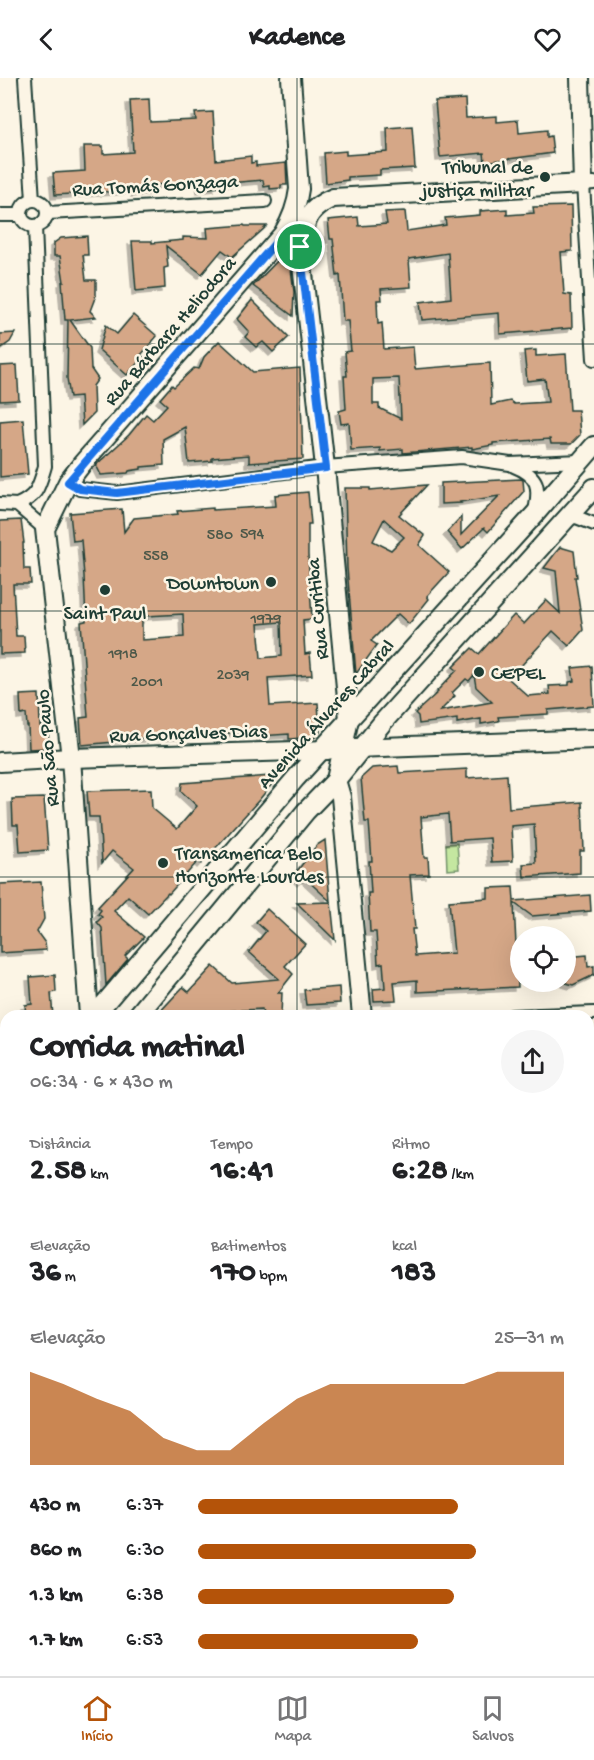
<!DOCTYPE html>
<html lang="pt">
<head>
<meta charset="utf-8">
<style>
  :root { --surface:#fff; --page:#f6f6f6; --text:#202124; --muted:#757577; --line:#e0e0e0; --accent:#b45309 }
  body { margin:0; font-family:"Gochi Hand",sans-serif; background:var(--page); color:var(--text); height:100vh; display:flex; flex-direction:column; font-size:22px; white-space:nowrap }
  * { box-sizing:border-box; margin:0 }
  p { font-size:20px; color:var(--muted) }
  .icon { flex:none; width:33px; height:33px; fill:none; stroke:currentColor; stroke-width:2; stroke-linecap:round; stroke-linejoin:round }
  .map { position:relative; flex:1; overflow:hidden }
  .sheet { position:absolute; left:0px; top:932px; width:594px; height:668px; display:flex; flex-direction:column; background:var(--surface); border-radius:18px 18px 0 0; box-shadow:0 6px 24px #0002 }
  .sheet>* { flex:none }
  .tools { position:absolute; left:510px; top:848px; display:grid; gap:12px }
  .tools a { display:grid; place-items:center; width:66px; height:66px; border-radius:50%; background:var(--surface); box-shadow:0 6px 24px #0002; font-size:30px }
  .pin { position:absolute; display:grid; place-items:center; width:51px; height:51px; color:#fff; margin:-26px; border:3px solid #fff; border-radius:50%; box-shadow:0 2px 6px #0007 }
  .round { display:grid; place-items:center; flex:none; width:63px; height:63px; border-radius:32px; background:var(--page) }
  .headline { display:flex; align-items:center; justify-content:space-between; height:102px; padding:0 30px }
  h1 { font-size:33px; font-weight:700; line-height:45px }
  .stats { display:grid; grid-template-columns:repeat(3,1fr); gap:9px; height:102px; padding:6px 30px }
  .stats div { display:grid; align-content:center }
  .stats b { font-size:30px; font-weight:700 }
  .stats small { font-size:16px; font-weight:400 }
  .stats p { font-size:16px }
  .chart { height:168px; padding:12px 30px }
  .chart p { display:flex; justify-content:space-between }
  .chart svg { width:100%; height:108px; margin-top:6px; fill:var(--accent); opacity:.7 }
  ul { padding:0 30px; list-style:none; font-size:20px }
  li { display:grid; grid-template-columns:96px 72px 1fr; align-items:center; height:45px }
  li i { height:15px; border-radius:8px; background:var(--accent) }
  header { display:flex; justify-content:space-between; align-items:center; height:78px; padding:0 30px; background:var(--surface); font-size:27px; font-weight:700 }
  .menu { display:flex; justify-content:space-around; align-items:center; height:84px; border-top:2px solid var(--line); background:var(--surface); font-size:16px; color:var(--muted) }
  .menu a { display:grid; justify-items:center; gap:3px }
  .menu .current { color:var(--accent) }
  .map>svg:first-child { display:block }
  .green { fill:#c4e7a0; stroke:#72926a; stroke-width:1.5 }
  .building { fill:#d5a787; stroke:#1f3d34; stroke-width:1.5; fill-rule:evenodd; filter:url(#shadow) }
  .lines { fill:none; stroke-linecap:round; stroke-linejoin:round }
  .street-casing { stroke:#1f3d34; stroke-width:16 }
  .secondary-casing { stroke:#1f3d34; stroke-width:22 }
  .street { stroke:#fcf5e5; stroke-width:12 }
  .secondary { stroke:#fcf5e5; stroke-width:18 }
  .route-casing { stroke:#fff; stroke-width:12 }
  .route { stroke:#1a73e8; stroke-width:8 }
  .grid { fill:none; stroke:#1f3d34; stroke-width:1.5; stroke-opacity:0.55 }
  .poi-dot { fill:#1f3d34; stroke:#fcf5e5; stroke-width:2 }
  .labels { text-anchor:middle; stroke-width:5; stroke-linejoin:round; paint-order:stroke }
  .number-label { font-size:16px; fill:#4c5849 }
  .poi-label { font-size:20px; fill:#1f3d34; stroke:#fcf5e5; text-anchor:end }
  .street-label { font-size:20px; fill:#1f3d34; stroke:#fcf5e5 }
</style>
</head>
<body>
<header><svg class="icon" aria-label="back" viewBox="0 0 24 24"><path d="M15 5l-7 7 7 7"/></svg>Kadence<svg class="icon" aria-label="heart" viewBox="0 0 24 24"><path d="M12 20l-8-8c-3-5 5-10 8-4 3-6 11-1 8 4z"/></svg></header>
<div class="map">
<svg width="594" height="1598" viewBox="0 0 594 1598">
  <defs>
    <filter id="shadow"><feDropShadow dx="-4" dy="4" stdDeviation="0" flood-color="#0004"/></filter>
  </defs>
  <rect width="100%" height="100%" fill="#fcf5e5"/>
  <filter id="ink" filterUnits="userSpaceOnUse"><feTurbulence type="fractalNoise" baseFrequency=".0167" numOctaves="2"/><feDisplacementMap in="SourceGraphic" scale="12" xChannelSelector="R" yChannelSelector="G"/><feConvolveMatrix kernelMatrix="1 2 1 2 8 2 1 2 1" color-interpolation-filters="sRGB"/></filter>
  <g filter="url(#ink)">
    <polygon class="green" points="457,765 459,791 447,792 446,766"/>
    <g class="building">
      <polygon points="149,21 150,44 196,42 195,35 213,34 216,82 251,78 251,85 256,84 256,88 286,85 287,107 281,107 281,110 270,111 270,108 264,109 263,102 217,106 218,109 201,111 200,104 154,107 154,113 135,115 135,112 55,117 53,95 85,93 84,68 103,68 103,76 133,74 130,22"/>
      <polygon points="465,21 466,40 497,38 497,44 518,42 519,55 547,52 547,59 551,58 553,75 485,84 484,75 440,79 435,23"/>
      <polygon points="412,48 415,90 380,92 380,97 348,99 348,102 326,105 324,75 346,73 346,77 388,74 387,50"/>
      <path d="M571,128l1,45 -11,1 3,42 7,1 1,33 -72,6 -1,-21 -77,7 -2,-18 31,-4 -3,-45 -39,6 2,28 -30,2 1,11h-5l1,24 4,-1 2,26 29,-2 2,22 75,-6 1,42 19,-4 4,3 34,-2 -3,-23 -18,2 -3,-30 12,-1v6l30,-2 4,56h8l2,25 -9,9h-20l-1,-5 -57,4v2l-21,4v-2l-69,6v-4l-23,2v-3l-29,2 -2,-27 -8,1 -2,-13 7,-2 -2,-33h3l-2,-24 6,-1 -3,-30h-5l-3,-46 -3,1 -4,-37h-3l-2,-19 30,-3 1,9 28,-2 -2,-12 20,-1 2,20 39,-6 -1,-7 35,-3v-4l27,-2v6l27,-2 -1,-6zM399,300l2,41 -22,-11v-4h-6v-25z"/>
      <polygon points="244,147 245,148 267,148 232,179 222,172 202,196 166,168 168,189 164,190 165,210 136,213 132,163 152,163 152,165 183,162 183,159 208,160 207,150"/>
      <polygon points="87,158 88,177 83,177 86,202 96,202 96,217 90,233 96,239 70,242 90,270 91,291 98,301 93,308 94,335 82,347 80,318 70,319 67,300 68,242 65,242 62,204 64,204 60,178 54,178 54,165 61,160"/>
      <polygon points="287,173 289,176 294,214 293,238 253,208"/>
      <polygon points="252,222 289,259 273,274 263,264 256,269 245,259 249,254 237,241"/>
      <polygon points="133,237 157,258 141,277 143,279 127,297 99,272 106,247 117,256"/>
      <polygon points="15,255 10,264 0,271 0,256"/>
      <polygon points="219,263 253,294 300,290 303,381 249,385 249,377 212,380 212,383 189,385 185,349 163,361 164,387 141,389 141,391 129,393 128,395 101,397 96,387 129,357 146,336 153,342 167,327 160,321 172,307 174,309 194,290 199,291 204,279"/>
      <polygon points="17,287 19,322 0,323 0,288"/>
      <polygon points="23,341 28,396 0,399 0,343"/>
      <polygon points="521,401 523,402 524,413 488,454 484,450 462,471 447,454 461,439 461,457 499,418 460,424 461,425 441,426 441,405"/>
      <path d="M427,407l-28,30 26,21 -6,9 30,27 -22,24 2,3 -20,25 -11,-10 -27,27 6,4 -21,29 -9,-106 -2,-80h25v2zM384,441l20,18 -13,13 -18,-9z"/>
      <path d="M308,414l3,32h-3v31l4,64 -9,1 2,34 5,-1 2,22 -44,3 2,28 48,-3 2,29 -4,5 -27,2v-5l-29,2v-5l-146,9v2l-32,3 -2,-27 8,-1 -7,-95 5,-1 -2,-45 -3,-36 -8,1 -3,-28 52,-4 2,23 10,-14 44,-4 -1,-3 36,-3v2l63,-4 -1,-11zM183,536l1,23 -42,3v-21h5v-3zM281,544l1,34 -21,2 -3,-34z"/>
      <polygon points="21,442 24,465 23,465 24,491 30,491 31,506 13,506 16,558 24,558 25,575 0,576 0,443"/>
      <path d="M560,469l14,4 3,26h-2l8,53 -14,16 -16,-15 -44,48 19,17 22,-2 -1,-8 20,-1v-3l5,-1 -2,-13 20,-2 2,40 -46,4v4l-50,3 1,4 -18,3v-5l-24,4v-4l-38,5 -1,-8 -3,-3 23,-21 -1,-1 20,-21 -4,-3 19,-19 7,6 35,-39 10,9 22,-24 14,13 -4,-42 -12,-3zM474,597l2,12 16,15 -52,9 15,-15 -3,-3 14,-14 3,2z"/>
      <polygon points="39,616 40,648 48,647 49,670 29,671 28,648 27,648 26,636 21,637 20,617"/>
      <polygon points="398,688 399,695 467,691 467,700 507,697 509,730 582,724 584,773 580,773 580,795 524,799 523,786 536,785 534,746 511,748 513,783 492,784 490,760 450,763 448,736 421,739 424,779 428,779 429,796 410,797 415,851 412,851 415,878 454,875 449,823 488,820 488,810 513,809 514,823 590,817 591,833 532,838 514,825 518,909 417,914 417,902 394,904 396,922 374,923 373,911 385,910 383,885 378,886 376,854 370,854 368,815 371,815 369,783 372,783 369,744 365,744 361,700 372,690"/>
      <polygon points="270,698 273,705 259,722 201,786 198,783 169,816 168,815 148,836 128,818 114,833 144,859 125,878 128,881 106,907 102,850 97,844 102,839 98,836 101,832 98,829 134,790 112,773 102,785 99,739 89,739 87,713 151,711 152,730 177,751 197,728 181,713 182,705"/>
      <polygon points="44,720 48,772 20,774 18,747 13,747 12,721"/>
      <polygon points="325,762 330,823 305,800 301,804 294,797 317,767"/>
      <polygon points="41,804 44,841 37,854 45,865 46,872 0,875 0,806"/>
      <polygon points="331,824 335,862 297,825"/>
      <polygon points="267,831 305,866 285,888 293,896 278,915 282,915 281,937 263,937 262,931 206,934 206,938 156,938 183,909 189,914 213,888 232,905 279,901 249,874 266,853 256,844"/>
      <polygon points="587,877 588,889 594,888 594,897 573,907 566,905 566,879"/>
      <polygon points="55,897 56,914 51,915 53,938 26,938 25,927 32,926 30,899"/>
      <polygon points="339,909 340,925 306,927 304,912"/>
    </g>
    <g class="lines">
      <defs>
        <g id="street">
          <polyline points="25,0 33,122"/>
          <polyline points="594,105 583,106 594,281"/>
          <circle cx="34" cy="135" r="13"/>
          <polyline points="48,135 265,123"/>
          <polyline points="0,137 21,137"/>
          <path d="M514,388c25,10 26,21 21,45"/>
          <polyline points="68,404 80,411 117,415 325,389 462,379 510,386 581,383"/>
          <polyline points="0,426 17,427 45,451"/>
          <path d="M17,427c21,-9 22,-19 28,-39l-10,-239"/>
          <polyline points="568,440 576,439 594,446"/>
          <polyline points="512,938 594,935"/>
          <polyline points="0,964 6,963"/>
          <polyline points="588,1207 594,1207"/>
          <polyline points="0,1243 6,1242"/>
        </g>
        <g id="secondary">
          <polyline points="355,670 594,661"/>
          <polyline points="0,684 71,680 328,672"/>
          <path d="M89,938l-18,-258 -26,-229 23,-47 14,-18 201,-230c9,-15 14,-28 16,-45l-8,-111"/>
          <polyline points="94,938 296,700 535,436 594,368"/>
          <polyline points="137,938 306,733 336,702 383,644 594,410"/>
          <path d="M362,938l-21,-219 -5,-17 13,-61 -24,-252 -25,-220c6,-26 6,-38 33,-49l250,-14 -3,-106"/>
          <polyline points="0,1038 6,1032"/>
          <polyline points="0,1084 6,1078"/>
          <polyline points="0,1122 6,1128"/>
          <polyline points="0,1163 6,1168"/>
          <polyline points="588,1480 594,1480"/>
          <polyline points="0,1517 6,1516"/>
          <polyline points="130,1593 130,1598"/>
          <polyline points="393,1593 394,1598"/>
          <polyline points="481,1593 487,1598"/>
          <polyline points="525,1593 531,1598"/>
        </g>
      </defs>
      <use href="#street" class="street-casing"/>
      <use href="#secondary" class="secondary-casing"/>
      <use href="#street" class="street"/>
      <use href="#secondary" class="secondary"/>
    </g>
  </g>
  <g class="lines" filter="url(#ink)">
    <defs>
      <polygon id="route" points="283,156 295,160 300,169 326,390 117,415 80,411 68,404"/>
    </defs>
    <use href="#route" class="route-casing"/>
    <use href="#route" class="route"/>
  </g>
  <path class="grid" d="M297,0v938M0,266h594M0,533h594M0,799h594M0,1065h6M588,1065h6M0,1332h6M588,1332h6M297,1593v5"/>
  <g class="poi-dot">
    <circle cx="545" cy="99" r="6"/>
    <circle cx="271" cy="504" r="6"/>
    <circle cx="105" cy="512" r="6"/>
    <circle cx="479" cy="594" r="6"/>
    <circle cx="163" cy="785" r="6"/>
  </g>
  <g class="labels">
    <g class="number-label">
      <text x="252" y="460">594</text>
      <text x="220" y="461">580</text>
      <text x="156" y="482">558</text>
      <text x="266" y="545">1979</text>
      <text x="123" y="580">1918</text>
      <text x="233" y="601">2039</text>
      <text x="147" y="608">2001</text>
    </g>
    <g class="poi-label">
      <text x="533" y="95">Tribunal de<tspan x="533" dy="23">justiça militar</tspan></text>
      <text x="259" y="511">Downtown</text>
      <text x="105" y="541" text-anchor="middle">Saint Paul</text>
      <text x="491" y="601" text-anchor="start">CEPEL</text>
      <text x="175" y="781" text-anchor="start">Transamerica Belo<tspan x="175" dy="23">Horizonte Lourdes</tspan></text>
    </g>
    <g class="street-label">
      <text transform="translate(155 106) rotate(-3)" y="7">Rua Tomás Gonzaga</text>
      <text transform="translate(169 252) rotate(-49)" y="7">Rua Bárbara Heliodora</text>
      <text transform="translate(316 531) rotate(-95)" y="7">Rua Curitiba</text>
      <text transform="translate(325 635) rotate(-48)" y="7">Avenida Álvares Cabral</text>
      <text transform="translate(188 654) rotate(-2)" y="7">Rua Gonçalves Dias</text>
      <text transform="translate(46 670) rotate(-95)" y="7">Rua São Paulo</text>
    </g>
  </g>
</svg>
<div class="tools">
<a><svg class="icon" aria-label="locate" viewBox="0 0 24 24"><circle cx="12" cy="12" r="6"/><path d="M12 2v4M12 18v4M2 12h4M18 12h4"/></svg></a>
</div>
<div class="pin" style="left:300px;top:169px;background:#1e9e55"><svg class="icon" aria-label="arrive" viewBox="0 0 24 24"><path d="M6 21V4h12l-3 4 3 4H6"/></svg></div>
<section class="sheet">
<div class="headline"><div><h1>Corrida matinal</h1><p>06:34 · 6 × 430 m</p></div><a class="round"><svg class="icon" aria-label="share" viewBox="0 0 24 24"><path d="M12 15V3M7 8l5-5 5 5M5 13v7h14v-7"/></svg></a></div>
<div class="stats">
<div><p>Distância</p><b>2.58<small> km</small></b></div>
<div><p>Tempo</p><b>16:41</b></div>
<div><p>Ritmo</p><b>6:28<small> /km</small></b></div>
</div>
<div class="stats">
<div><p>Elevação</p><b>36<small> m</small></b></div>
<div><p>Batimentos</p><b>170<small> bpm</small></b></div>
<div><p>kcal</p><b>183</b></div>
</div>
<div class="chart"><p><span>Elevação</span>25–31 m</p>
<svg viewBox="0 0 160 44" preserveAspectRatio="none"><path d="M0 44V6L10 11L20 17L30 22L40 33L50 38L60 38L70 27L80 17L90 11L100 11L110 11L120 11L130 11L140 6L150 6L160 6V44z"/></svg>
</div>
<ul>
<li><b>430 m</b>6:37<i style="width:71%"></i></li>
<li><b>860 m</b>6:30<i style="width:76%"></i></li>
<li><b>1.3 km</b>6:38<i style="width:70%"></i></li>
<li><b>1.7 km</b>6:53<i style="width:60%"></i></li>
</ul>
</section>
</div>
<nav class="menu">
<a class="current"><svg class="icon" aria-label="home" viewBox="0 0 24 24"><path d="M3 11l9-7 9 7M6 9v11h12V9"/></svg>Início</a>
<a><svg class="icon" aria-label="map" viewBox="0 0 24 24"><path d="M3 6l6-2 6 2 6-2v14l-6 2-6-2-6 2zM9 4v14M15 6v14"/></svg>Mapa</a>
<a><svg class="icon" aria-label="saved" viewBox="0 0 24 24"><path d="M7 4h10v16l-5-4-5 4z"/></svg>Salvos</a>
</nav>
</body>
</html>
